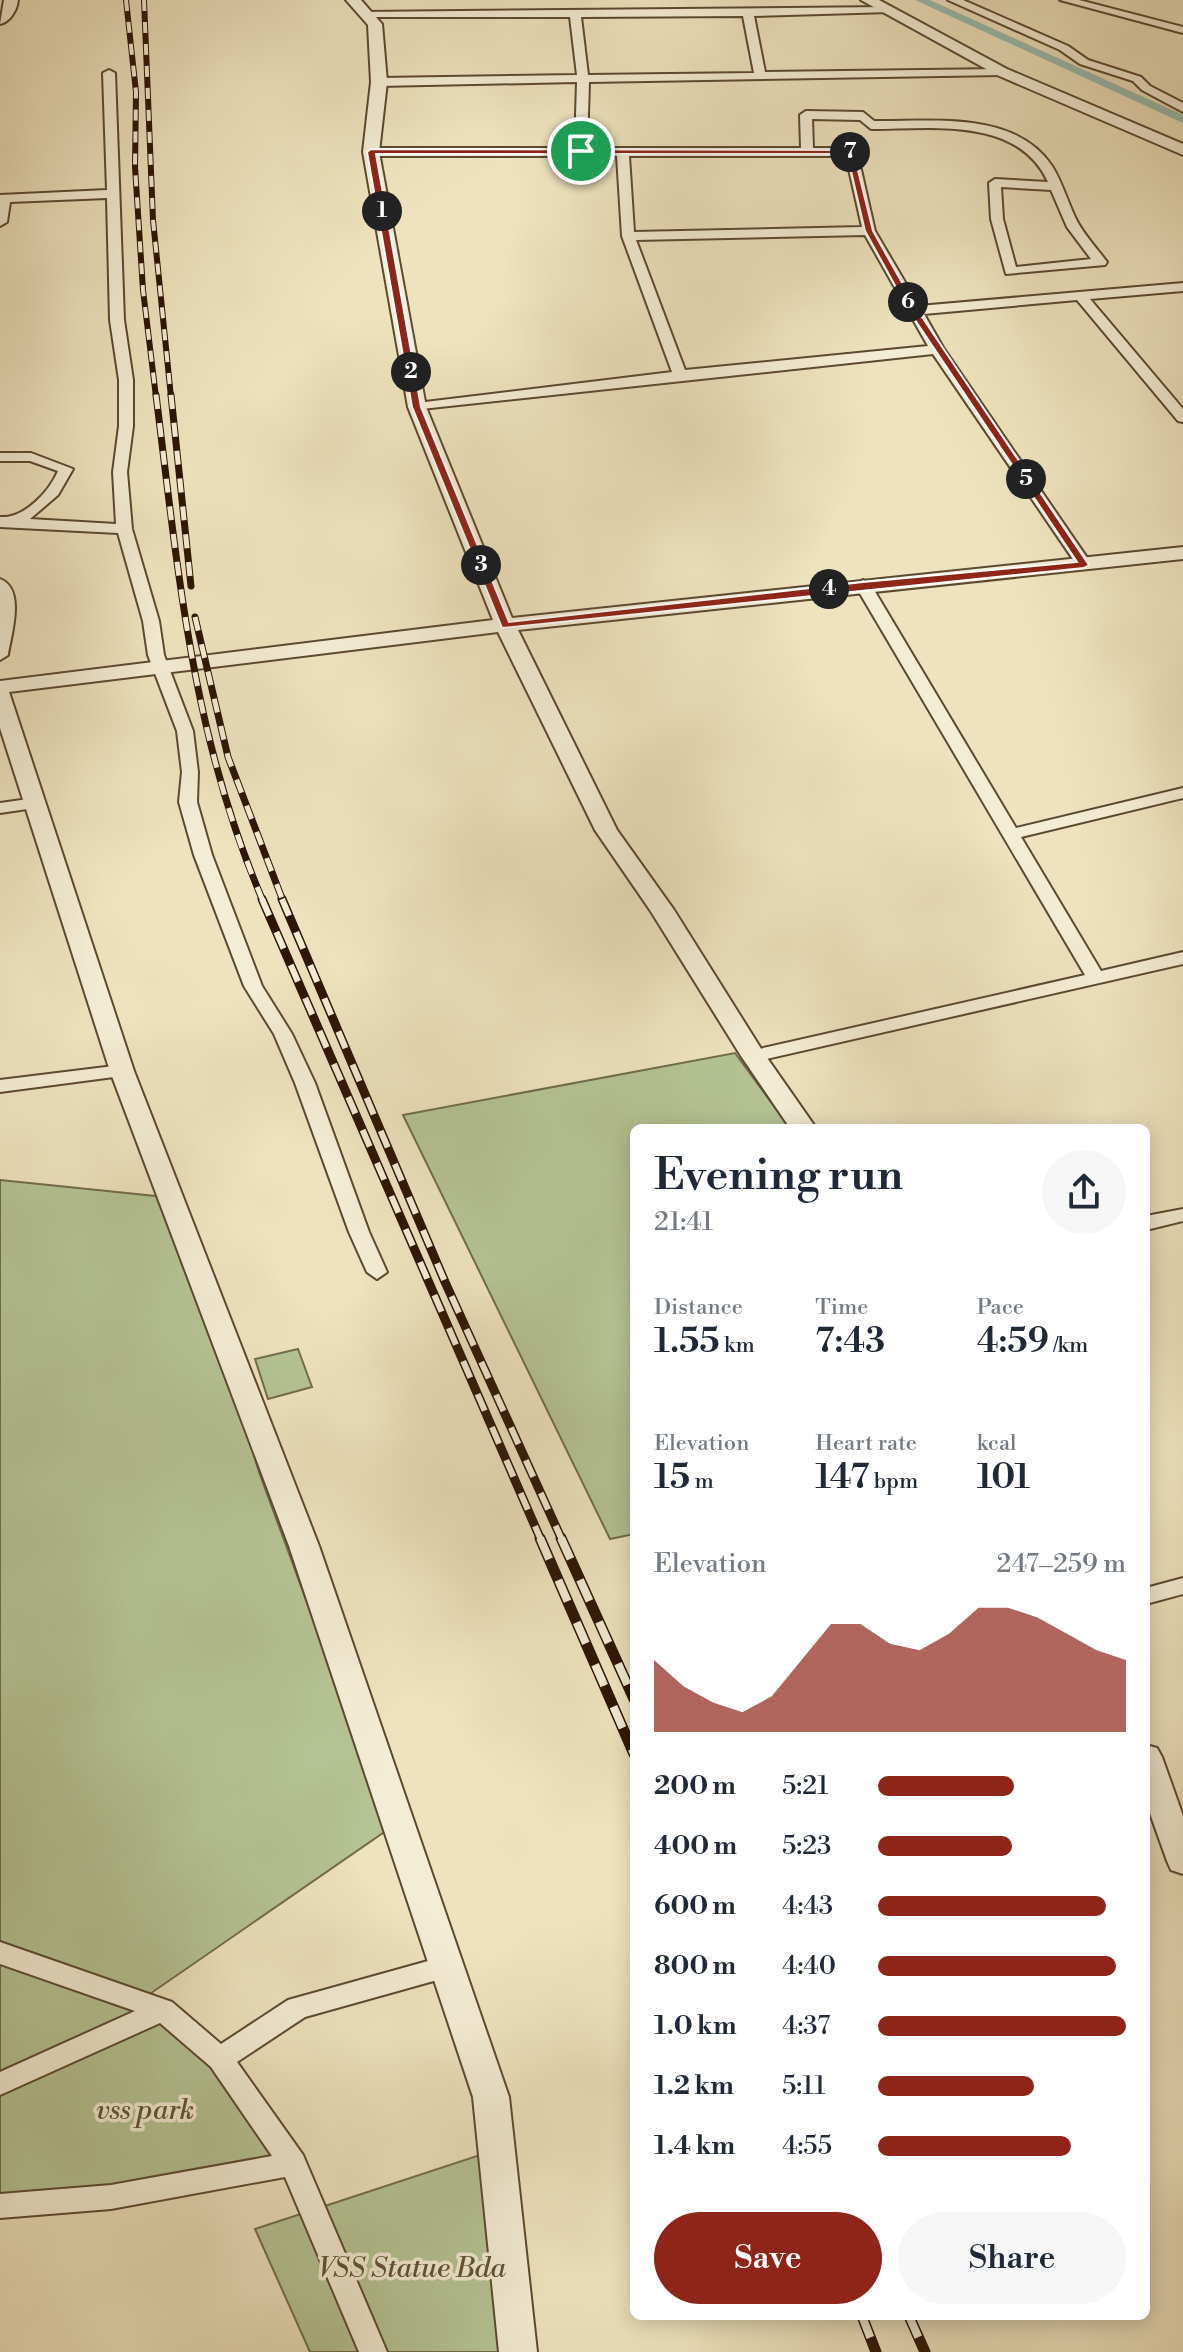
<!DOCTYPE html>
<html lang="en">
<head>
<meta charset="utf-8">
<style>
  :root { --surface:#fff; --page:#f6f6f7; --text:#1f2937; --muted:#747a83; --accent:#8f2418 }
  body { margin:0; font-family:"Libre Bodoni",serif; background:var(--page); color:var(--text); height:100vh; display:flex; flex-direction:column; font-size:30px; white-space:nowrap }
  * { box-sizing:border-box; margin:0 }
  p { font-size:26px; color:var(--muted) }
  .icon { flex:none; width:44px; height:44px; fill:none; stroke:currentColor; stroke-width:2; stroke-linecap:round; stroke-linejoin:round }
  .map { position:relative; flex:1; overflow:hidden }
  .drawer { position:absolute; left:630px; top:1124px; width:520px; height:1196px; display:flex; flex-direction:column; background:var(--surface); border-radius:12px; box-shadow:0 4px 20px #0003 }
  .drawer>* { flex:none }
  .pin { position:absolute; display:grid; place-items:center; width:68px; height:68px; color:#fff; margin:-34px; border:4px solid #fff; border-radius:50%; box-shadow:0 2px 8px #0007 }
  .km { position:absolute; width:40px; height:40px; margin:-20px; border-radius:50%; background:#222; color:#fff; font-size:22px; line-height:40px; text-align:center }
  .round { display:grid; place-items:center; flex:none; width:84px; height:84px; border-radius:42px; background:var(--page) }
  .overview { display:flex; align-items:center; justify-content:space-between; height:136px; padding:0 24px }
  h1 { font-size:44px; font-weight:600; line-height:60px }
  .stats { display:grid; grid-template-columns:repeat(3,1fr); gap:12px; height:136px; padding:8px 24px }
  .stats div { display:grid; align-content:center }
  .stats b { font-size:34px; font-weight:600 }
  .stats small { font-size:22px; font-weight:400 }
  .stats p { font-size:22px }
  .chart { height:224px; padding:16px 24px }
  .chart p { display:flex; justify-content:space-between }
  .chart svg { width:100%; height:144px; margin-top:8px; fill:var(--accent); opacity:.7 }
  .cta { display:flex; gap:16px; margin-top:auto; padding:16px 24px }
  .cta a { flex:1; height:92px; border-radius:48px; background:var(--accent); color:#fff; font-size:32px; font-weight:600; line-height:92px; text-align:center }
  .cta a+a { background:var(--page); color:var(--text) }
  ul { padding:0 24px; list-style:none; font-size:26px }
  li { display:grid; grid-template-columns:128px 96px 1fr; align-items:center; height:60px }
  li i { height:20px; border-radius:10px; background:var(--accent) }
  .map>svg:first-child { display:block }
  .green { fill:#b5c494; stroke:#716d4c; stroke-width:2 }
  .lines { fill:none; stroke-linecap:round; stroke-linejoin:round }
  .canal { fill:#99beb1; fill-rule:evenodd }
  .minor-casing { stroke:#5d4932; stroke-width:4 }
  .tertiary-casing { stroke:#5d4932; stroke-width:4 }
  .minor { fill:#f4edd5; fill-rule:evenodd }
  .tertiary { fill:#f4edd5; fill-rule:evenodd }
  .rail-far3-casing { stroke:#2d1603; stroke-width:6 }
  .rail-far2-casing { stroke:#2d1603; stroke-width:7 }
  .rail-far1-casing { stroke:#2d1603; stroke-width:9 }
  .rail-casing { stroke:#2d1603; stroke-width:11 }
  .rail-far3 { stroke:#f4edd5; stroke-width:4; stroke-dasharray:11; stroke-linecap:butt }
  .rail-far2 { stroke:#f4edd5; stroke-width:5; stroke-dasharray:14; stroke-linecap:butt }
  .rail-far1 { stroke:#f4edd5; stroke-width:6; stroke-dasharray:18; stroke-linecap:butt }
  .rail { stroke:#f4edd5; stroke-width:8; stroke-dasharray:23; stroke-linecap:butt }
  .route { fill:#8f2418; stroke:#fff; stroke-width:2; fill-rule:evenodd }
  .labels { text-anchor:middle; stroke-width:7; stroke-linejoin:round; paint-order:stroke }
  .near-park-label { font-size:28px; font-style:italic; fill:#5d5336; stroke:#f4edd5 }
</style>
</head>
<body>
<div class="map">
<svg width="1183" height="2352" viewBox="0 0 1183 2352">
  <rect width="100%" height="100%" fill="#eee3be"/>
  <filter id="stains"><feTurbulence type="fractalNoise" baseFrequency=".0025" numOctaves="4"/><feColorMatrix values="0 0 0 0 .2 0 0 0 0 .09 0 0 0 0 .02 0 0 0 .5 -.17"/></filter>
  <radialGradient id="worn" r=".72"><stop offset=".6" stop-color="#630" stop-opacity="0"/><stop offset="1" stop-color="#630" stop-opacity=".3"/></radialGradient>
  <g class="green">
    <polygon points="735,1053 790,1128 634,1128 634,1534 610,1539 403,1115"/>
    <polygon points="0,1180 165,1197 214,1323 259,1472 390,1828 144,1998 0,1949"/>
    <polygon points="298,1349 312,1387 268,1399 255,1359"/>
    <polygon points="0,1957 156,2011 0,2082"/>
    <polygon points="161,2011 193,2037 292,2163 0,2204 0,2084"/>
    <polygon points="486,2153 504,2352 310,2352 255,2229"/>
  </g>
  <g class="lines">
    <polygon class="canal" points="915,0 930,0 1183,115 1183,123"/>
    <defs>
      <g id="minor">
        <polygon points="948,0 963,0 1068,46 1088,60 1141,77 1150,86 1183,103 1183,112 1142,90 1133,81 1080,64 1060,50"/>
        <polygon points="1060,0 1079,0 1183,27 1183,33"/>
        <path d="M887,7l4,1v4l-137,4 11,56 237,-3 6,3 -6,3 -413,7 -2,66h214l-1,-33 6,-4 57,1 11,9c58,1 141,-11 178,45 10,16 15,34 23,51 8,17 21,30 32,45l-2,3 -99,9 -15,-55 -2,-36 6,-4 53,3c-30,-66 -117,-53 -177,-53l-11,-9 -48,-1 1,29h38l6,4 18,79 44,75 264,-23v8l-93,8 93,110v13l-5,-1 -101,-121 -153,14 20,35 148,216 -3,3h-10l-146,-214 -521,56 -2,-3 7,-4 255,-31 -50,-136 -5,-80h-246l-6,-4 6,-4h204l2,-66 -198,4 -6,-4 6,-4 198,-3 -7,-58h-204l-6,-3 2,-2zM743,16l11,57 -166,2 -7,-58zM629,156h217l16,71 -228,5zM1001,187l50,3 16,37 24,32 -75,8 -13,-48zM865,235l63,111 -243,24 -49,-130z"/>
        <path d="M109,70l6,3 9,247 9,60v46l-6,46 5,57 27,92 5,34 29,76 5,41 -1,30 15,53 50,131 30,48 23,49 54,149 18,40 -10,7 -10,-7 -18,-40 -54,-149 -21,-49 -30,-48 -50,-131 -15,-53 3,-30 -5,-41 -29,-76 -5,-34 -25,-88 -118,-6v-10c24,2 49,-25 58,-46l-28,-10h-30v-8h31l42,16 -15,26 -28,24 86,5 -3,-52 6,-46v-46l-9,-60 -3,-122 -97,4 -3,20 -7,4v-31l107,-5 -4,-117z"/>
        <path d="M0,579c26,10 11,56 8,76l-8,5z"/>
        <polygon points="863,580 871,585 1016,828 1183,788 1183,798 1021,837 1101,971 1183,952 1183,964 753,1062 746,1060 743,1056 746,1052 1085,975 855,585"/>
        <polygon points="35,798 41,799 44,803 41,807 0,813 0,803"/>
        <polygon points="122,1065 132,1071 129,1075 0,1092 0,1080"/>
        <polygon points="1183,1209 1183,1221 1146,1230 1146,1216"/>
        <polygon points="1183,1578 1183,1594 1146,1604 1146,1588"/>
        <polygon points="0,1942 172,2002 221,2044 288,2000 446,1956 455,1959 459,1967 455,1975 305,2017 237,2062 303,2155 387,2352 359,2352 285,2177 111,2209 0,2218 0,2194 111,2185 272,2156 211,2067 160,2023 0,2095 0,2072 135,2011 0,1964"/>
      </g>
      <g id="tertiary">
        <path d="M4,0h14c-1,10 -8,22 -18,24z"/>
        <polygon points="346,0 361,0 382,24 387,82 379,152 426,407 512,618 1183,547 1183,559 518,630 617,830 674,910 765,1055 816,1128 790,1128 741,1056 650,910 595,830 498,632 9,692 134,1071 319,1546 509,2097 537,2352 499,2352 473,2097 289,1546 110,1071 0,728 0,681 493,620 408,407 363,152 371,82 368,25"/>
        <polygon points="861,0 879,0 1007,69 1183,144 1183,155 997,75"/>
        <polygon points="1146,1745 1157,1748 1162,1757 1183,1816 1183,1874 1171,1870 1167,1861 1146,1802"/>
      </g>
    </defs>
    <use href="#minor" class="minor-casing"/>
    <use href="#tertiary" class="tertiary-casing"/>
    <use href="#minor" class="minor"/>
    <use href="#tertiary" class="tertiary"/>
    <defs>
      <g id="rail-far3">
        <polyline points="126,0 136,92 135,167 143,290 156,397"/>
        <polyline points="144,0 153,220 171,397"/>
      </g>
      <g id="rail-far2">
        <path d="M156,395c22,175 36,342 107,506"/>
        <polyline points="171,395 191,586"/>
        <polyline points="195,617 228,757 283,901"/>
      </g>
      <g id="rail-far1">
        <polyline points="262,899 541,1540"/>
        <polyline points="282,899 445,1282 562,1540"/>
      </g>
      <g id="rail">
        <polyline points="540,1538 634,1754"/>
        <polyline points="561,1538 634,1699"/>
        <polyline points="862,2316 876,2352"/>
        <polyline points="909,2316 925,2352"/>
      </g>
    </defs>
    <use href="#rail-far3" class="rail-far3-casing"/>
    <use href="#rail-far2" class="rail-far2-casing"/>
    <use href="#rail-far1" class="rail-far1-casing"/>
    <use href="#rail" class="rail-casing"/>
    <use href="#rail-far3" class="rail-far3"/>
    <use href="#rail-far2" class="rail-far2"/>
    <use href="#rail-far1" class="rail-far1"/>
    <use href="#rail" class="rail"/>
  </g>
  <path class="route" d="M371,149l482,1 20,81 45,80 171,254 -5,3 -582,60 -90,-221 -45,-255zM376,154h471l18,77 44,80 168,251 -214,20 -354,40 -88,-215z"/>
  <g class="labels">
    <g class="near-park-label">
      <text x="145" y="2119">vss park</text>
      <text x="412" y="2277">VSS Statue Bda</text>
    </g>
  </g>
  <rect width="100%" height="100%" filter="url(#stains)"/>
  <rect width="100%" height="100%" fill="url(#worn)"/>
</svg>
<div class="pin" style="left:581px;top:151px;background:#1e9e55"><svg class="icon" aria-label="arrive" viewBox="0 0 24 24"><path d="M6 21V4h12l-3 4 3 4H6"/></svg></div>
<b class="km" style="left:382px;top:211px">1</b>
<b class="km" style="left:411px;top:372px">2</b>
<b class="km" style="left:481px;top:565px">3</b>
<b class="km" style="left:829px;top:589px">4</b>
<b class="km" style="left:1026px;top:479px">5</b>
<b class="km" style="left:908px;top:302px">6</b>
<b class="km" style="left:850px;top:152px">7</b>
<section class="drawer">
<div class="overview"><div><h1>Evening run</h1><p>21:41</p></div><a class="round"><svg class="icon" aria-label="share" viewBox="0 0 24 24"><path d="M12 15V3M7 8l5-5 5 5M5 13v7h14v-7"/></svg></a></div>
<div class="stats">
<div><p>Distance</p><b>1.55<small> km</small></b></div>
<div><p>Time</p><b>7:43</b></div>
<div><p>Pace</p><b>4:59<small> /km</small></b></div>
</div>
<div class="stats">
<div><p>Elevation</p><b>15<small> m</small></b></div>
<div><p>Heart rate</p><b>147<small> bpm</small></b></div>
<div><p>kcal</p><b>101</b></div>
</div>
<div class="chart"><p><span>Elevation</span>247–259 m</p>
<svg viewBox="0 0 160 44" preserveAspectRatio="none"><path d="M0 44V22L10 30L20 35L30 38L40 33L50 22L60 11L70 11L80 17L90 19L100 14L110 6L120 6L130 9L140 14L150 19L160 22V44z"/></svg>
</div>
<ul>
<li><b>200 m</b>5:21<i style="width:55%"></i></li>
<li><b>400 m</b>5:23<i style="width:54%"></i></li>
<li><b>600 m</b>4:43<i style="width:92%"></i></li>
<li><b>800 m</b>4:40<i style="width:96%"></i></li>
<li><b>1.0 km</b>4:37<i style="width:100%"></i></li>
<li><b>1.2 km</b>5:11<i style="width:63%"></i></li>
<li><b>1.4 km</b>4:55<i style="width:78%"></i></li>
</ul>
<div class="cta"><a>Save</a><a>Share</a></div>
</section>
</div>
</body>
</html>
